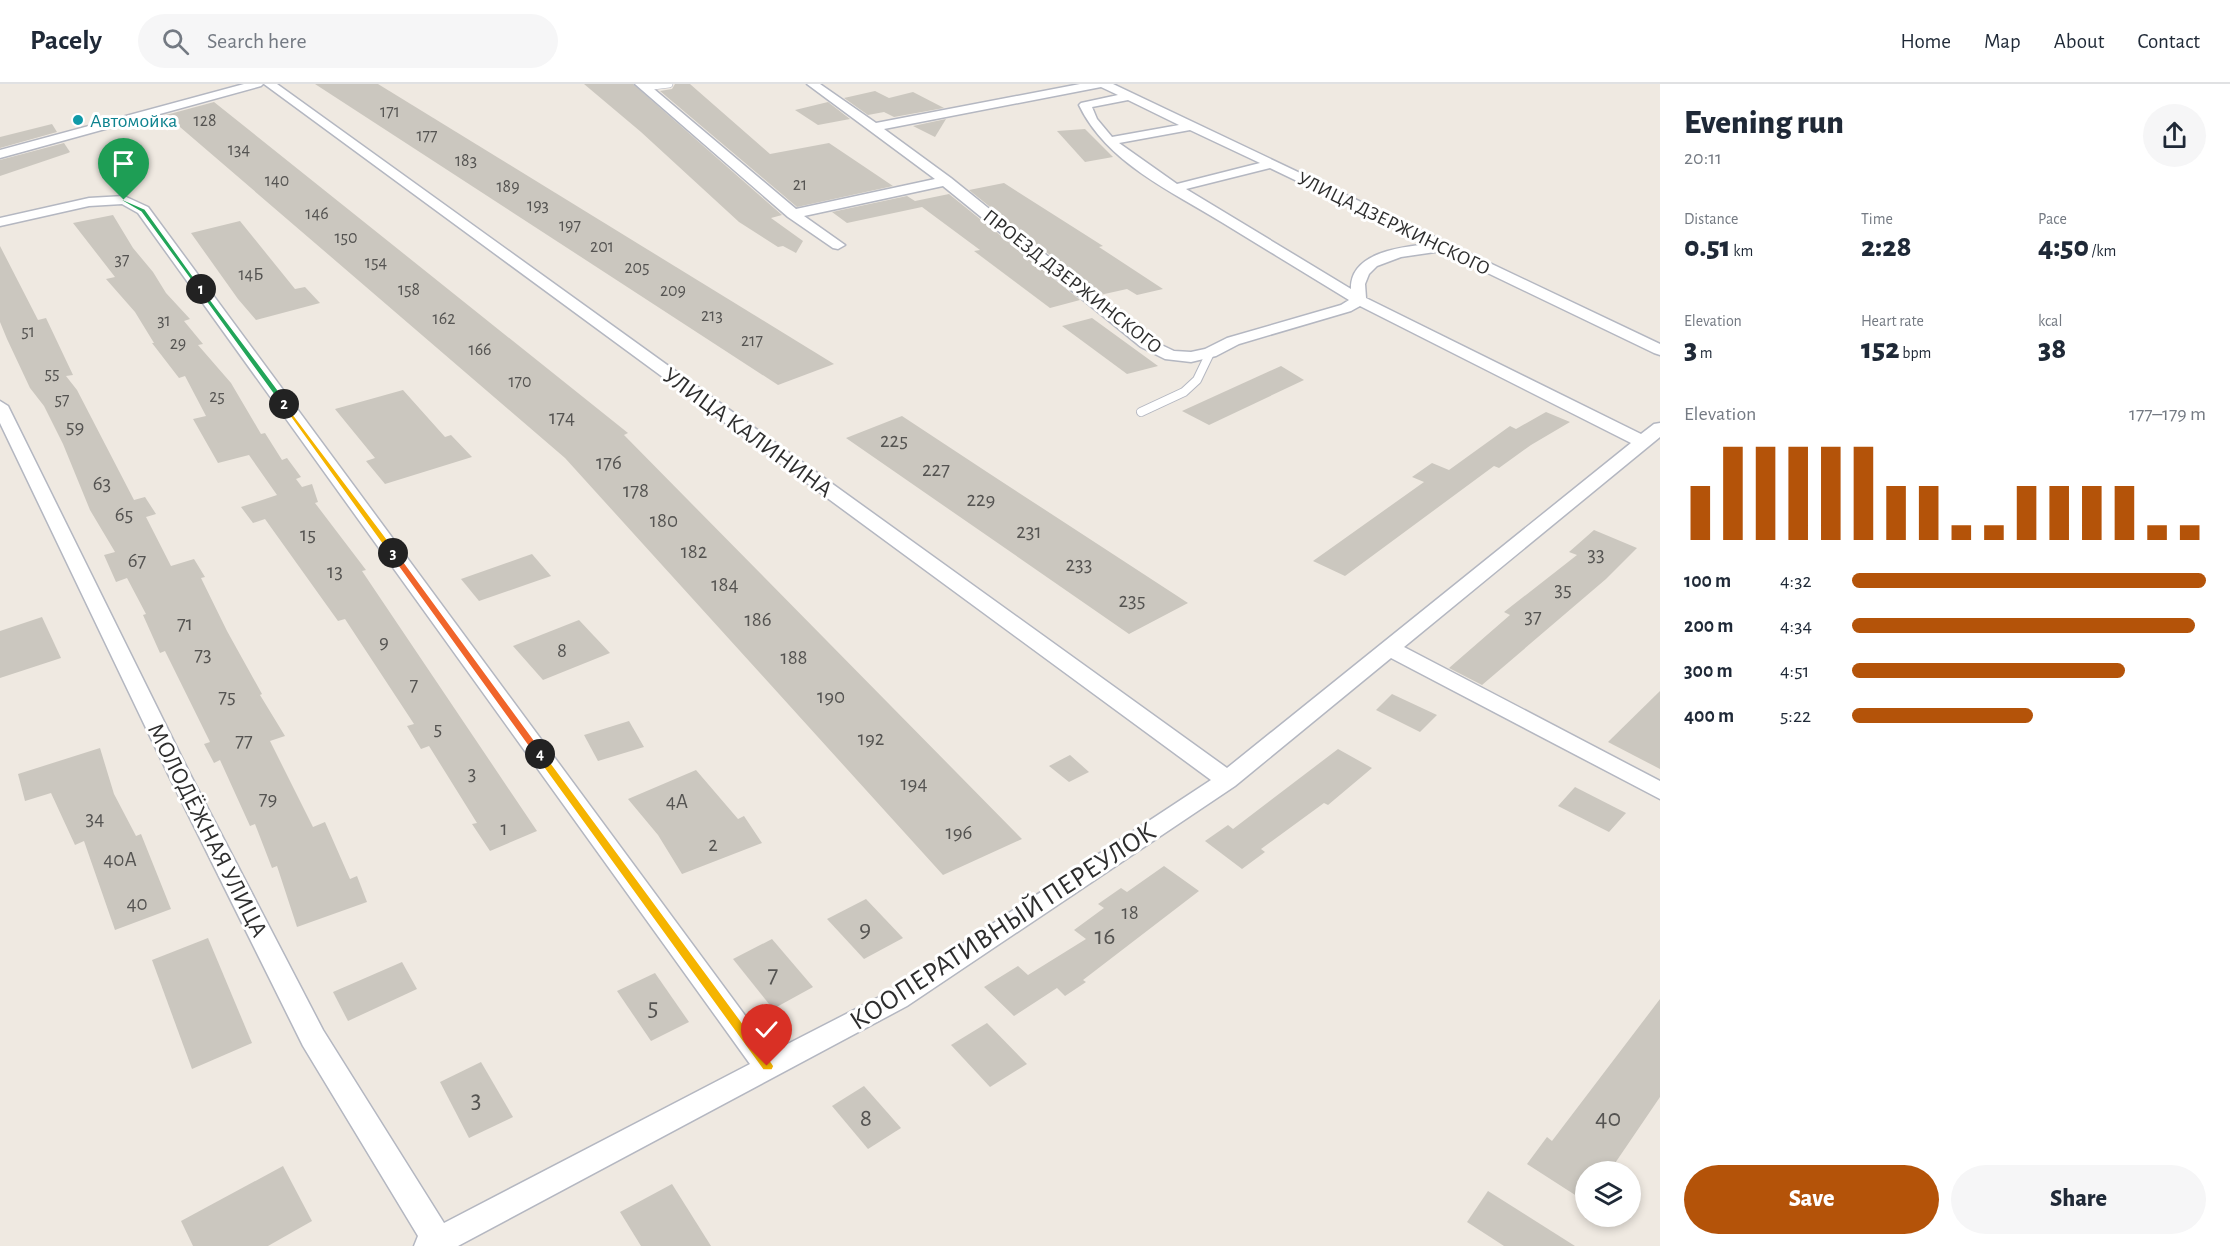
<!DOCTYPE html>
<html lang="en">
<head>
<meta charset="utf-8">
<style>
  :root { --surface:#fff; --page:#f6f6f7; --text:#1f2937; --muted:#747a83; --line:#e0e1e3; --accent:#b45309 }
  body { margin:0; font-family:"Alegreya Sans",sans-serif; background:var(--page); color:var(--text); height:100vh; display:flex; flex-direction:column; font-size:22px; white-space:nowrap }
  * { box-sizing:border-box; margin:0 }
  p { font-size:20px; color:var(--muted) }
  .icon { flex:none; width:33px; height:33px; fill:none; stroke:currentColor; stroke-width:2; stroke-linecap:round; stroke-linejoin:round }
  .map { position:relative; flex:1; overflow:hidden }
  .drawer { display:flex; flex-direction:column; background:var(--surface); width:570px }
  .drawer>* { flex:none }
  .fabs { position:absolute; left:1575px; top:1077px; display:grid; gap:12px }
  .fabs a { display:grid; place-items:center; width:66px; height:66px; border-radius:50%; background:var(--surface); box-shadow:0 3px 9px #0003; font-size:30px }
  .pin { position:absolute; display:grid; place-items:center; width:51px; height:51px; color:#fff; margin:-62px -26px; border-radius:50% 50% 50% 0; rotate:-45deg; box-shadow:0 0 6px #0007 }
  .pin .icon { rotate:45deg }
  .km { position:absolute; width:30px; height:30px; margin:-15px; border-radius:50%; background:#222; color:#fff; font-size:16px; line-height:30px; text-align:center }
  .round { display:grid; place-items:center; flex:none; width:63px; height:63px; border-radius:32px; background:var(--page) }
  .overview { display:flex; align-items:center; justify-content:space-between; height:102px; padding:0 24px }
  h1 { font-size:33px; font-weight:800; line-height:45px }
  .metrics { display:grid; grid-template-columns:repeat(3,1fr); gap:9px; height:102px; padding:6px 24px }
  .metrics div { display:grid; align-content:center }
  .metrics b { font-size:30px; font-weight:800 }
  .metrics small { font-size:16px; font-weight:400 }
  .metrics p { font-size:16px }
  .chart { height:168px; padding:12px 24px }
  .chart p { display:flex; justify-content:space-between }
  .chart svg { width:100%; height:108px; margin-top:6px; stroke:var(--accent); stroke-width:6 }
  .button { display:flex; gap:12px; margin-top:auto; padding:12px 24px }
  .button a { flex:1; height:69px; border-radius:36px; background:var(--accent); color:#fff; font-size:24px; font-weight:800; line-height:69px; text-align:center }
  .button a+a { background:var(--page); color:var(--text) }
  ul { padding:0 24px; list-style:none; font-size:20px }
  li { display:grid; grid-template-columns:96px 72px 1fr; align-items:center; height:45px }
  li i { height:15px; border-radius:8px; background:var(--accent) }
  header { display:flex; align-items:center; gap:36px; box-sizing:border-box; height:84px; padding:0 30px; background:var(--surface); border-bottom:2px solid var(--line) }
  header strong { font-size:28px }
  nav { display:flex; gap:33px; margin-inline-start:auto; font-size:21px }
  .search { width:420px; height:54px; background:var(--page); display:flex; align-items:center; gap:15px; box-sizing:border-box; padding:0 21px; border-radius:33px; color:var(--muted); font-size:22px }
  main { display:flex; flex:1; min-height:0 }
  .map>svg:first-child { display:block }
  .building { fill:#cbc7bf }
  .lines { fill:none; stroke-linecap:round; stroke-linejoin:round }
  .lane-far1-casing { stroke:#b4b7c1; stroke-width:8 }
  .lane-casing { stroke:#b4b7c1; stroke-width:10 }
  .street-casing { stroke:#b4b7c1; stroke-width:3 }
  .lane-far1 { stroke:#fff; stroke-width:7 }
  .lane { stroke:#fff; stroke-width:8 }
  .street { fill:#fff; fill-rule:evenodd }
  .split-1 { fill:#22a559; stroke:#fff; stroke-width:1.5 }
  .split-2 { fill:#22a559; stroke:#fff; stroke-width:1.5 }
  .split-3 { fill:#f5b400; stroke:#fff; stroke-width:1.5 }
  .split-4 { fill:#f0652b; stroke:#fff; stroke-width:1.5 }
  .split-5 { fill:#f5b400; stroke:#fff; stroke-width:1.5 }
  .culture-dot { fill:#0f9aa8; stroke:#fff; stroke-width:2 }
  .labels { text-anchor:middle; stroke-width:6; stroke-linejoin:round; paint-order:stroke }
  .far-number-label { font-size:18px; fill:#555452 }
  .far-culture-label { font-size:20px; fill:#0d838f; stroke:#fff; text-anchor:start }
  .far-street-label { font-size:20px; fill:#2e2e2e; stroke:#fff }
  .number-label { font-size:21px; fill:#555452 }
  .street-label { font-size:24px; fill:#2e2e2e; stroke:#fff }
  .near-number-label { font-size:26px; fill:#555452 }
  .near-street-label { font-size:28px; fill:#2e2e2e; stroke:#fff }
</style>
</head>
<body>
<header>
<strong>Pacely</strong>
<div class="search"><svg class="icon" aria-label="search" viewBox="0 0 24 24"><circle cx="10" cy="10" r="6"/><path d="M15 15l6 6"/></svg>Search here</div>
<nav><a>Home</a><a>Map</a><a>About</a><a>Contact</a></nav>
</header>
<main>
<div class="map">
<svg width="1660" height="1162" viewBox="0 0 1660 1162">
  <rect width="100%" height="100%" fill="#efe9e1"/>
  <g class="building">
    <polygon points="315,0 378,0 834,280 778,301"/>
    <polygon points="584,0 633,0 782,131 771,134 803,157 796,169 783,162 778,163 739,138 641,48"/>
    <polygon points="675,0 690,0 770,70 829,59 893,102 797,123 660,7 672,5"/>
    <polygon points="875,7 889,14 913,8 944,24 894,33 884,28 868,31 844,14"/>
    <polygon points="214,18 628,349 624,351 1022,755 943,791 565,374 166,31"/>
    <polygon points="828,18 850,35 818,41 795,26"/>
    <polygon points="946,35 935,53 913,42"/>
    <polygon points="52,40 57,48 0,64 0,53"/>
    <polygon points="1085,45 1113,73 1085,78 1057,47"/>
    <polygon points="64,59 70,68 68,69 0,92 0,76"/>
    <polygon points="1004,99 1103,162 1099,163 1163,205 1137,211 1127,205 1100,211 969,106"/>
    <polygon points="949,110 1080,216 1050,224 974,167 980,166 922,123 847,139 832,128 907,112 915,117"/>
    <polygon points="113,131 133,164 153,188 166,209 190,235 184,237 203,260 198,261 231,299 261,350 265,349 282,376 287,374 301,393 296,395 302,403 312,400 318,418 315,419 366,486 362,487 537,747 490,767 472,740 477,739 429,662 421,665 407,642 414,640 345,535 338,537 265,435 253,439 241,423 277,411 249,371 218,379 193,335 206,332 185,292 179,294 152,259 154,259 135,228 106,195 115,193 73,139"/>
    <polygon points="240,137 295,205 305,203 320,219 256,236 238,215 191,149"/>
    <polygon points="0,162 38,236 46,234 73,291 66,292 77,306 134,416 145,413 156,430 146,433 171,482 194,475 205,493 201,494 227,547 262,610 260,611 285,652 270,657 313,743 325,738 350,795 357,792 367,818 297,843 277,782 272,784 255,740 250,742 220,676 214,679 204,660 210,658 165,567 160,569 143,531 146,530 127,494 116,498 104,471 115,468 90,426 63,360 44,322 30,304 7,255 0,238"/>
    <polygon points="1092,234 1158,282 1127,290 1062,242"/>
    <polygon points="1281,282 1304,296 1209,341 1182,327"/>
    <polygon points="403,306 445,353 451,351 472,373 385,400 366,377 375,374 335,325"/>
    <polygon points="1546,328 1570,338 1531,361 1499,384 1494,382 1345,492 1313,477 1424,398 1412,393 1432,379 1449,386 1510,342 1516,345"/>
    <polygon points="902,332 987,388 1188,519 1129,550 846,354"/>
    <polygon points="1594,446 1637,464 1606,495 1482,601 1449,584 1510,531 1504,528 1577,471 1569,468"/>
    <polygon points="532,470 551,492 479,517 461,495"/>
    <polygon points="42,533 61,574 0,594 0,547"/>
    <polygon points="579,536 610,569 543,596 513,562"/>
    <polygon points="1660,607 1660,685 1608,658"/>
    <polygon points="1392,610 1437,631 1420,648 1376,626"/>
    <polygon points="629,637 644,663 598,677 584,651"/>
    <polygon points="100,664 114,710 136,752 141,750 171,825 115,846 84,757 75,761 51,709 25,717 18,690"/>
    <polygon points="1338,665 1372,684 1328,721 1324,719 1261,765 1265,768 1242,785 1205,757 1228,741 1233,745"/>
    <polygon points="1070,671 1089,688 1069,698 1049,682"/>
    <polygon points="696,686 738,735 744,732 762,759 682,790 658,751 628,715"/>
    <polygon points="1575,703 1626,729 1609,748 1558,722"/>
    <polygon points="1164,782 1199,807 1083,896 1086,898 1065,912 1057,904 1014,932 984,903 1018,882 1028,891 1086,855 1074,846 1104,824 1098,820 1121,804 1127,808"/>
    <polygon points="866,815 903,854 864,875 827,835"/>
    <polygon points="208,854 252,959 192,985 152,876"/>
    <polygon points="772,855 813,903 773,925 733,875"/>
    <polygon points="402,878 417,905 348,937 333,908"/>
    <polygon points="655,889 689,938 651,957 617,907"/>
    <polygon points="1660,915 1660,1013 1609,1088 1586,1088 1586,1118 1527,1080 1547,1053 1552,1057"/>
    <polygon points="987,939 1027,980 990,1003 951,961"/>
    <polygon points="481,978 513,1033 469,1054 440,998"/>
    <polygon points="864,1002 901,1044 868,1065 832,1022"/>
    <polygon points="283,1082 312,1137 268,1162 193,1162 181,1137"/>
    <polygon points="672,1100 711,1162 641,1162 620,1128"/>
    <polygon points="1488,1107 1575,1162 1504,1162 1467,1138"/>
  </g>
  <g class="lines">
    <defs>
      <polyline id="lane-far1" points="645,3 669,0"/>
      <polyline id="lane" points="1141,328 1184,308 1197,296 1210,269"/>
      <g id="street">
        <polygon points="244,0 263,0 261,2 0,74 0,66"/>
        <path d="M264,0h13l950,684 404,-325 -271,-137 -9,5 -112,33 -23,12 -25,6 -26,-3 -24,-12 -198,-161 -139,30 41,29 -7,4 -5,-1 -45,-31 -153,-133h13l148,125 139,-30 -128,-95h13l56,39 204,-39h33l547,260v11l-6,-2 -212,-102 -41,6 -24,9 -8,8 -4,10 1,14 275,136 13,-10 6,-1v14l-256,210 256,134v18l-269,-141 -156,128 -328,220 -449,240h-44l4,-10 -115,-190 -135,-272 -168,-351v-22l8,5 182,368 133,256 121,193 306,-159 -612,-851 -16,-9 -33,2 -89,20v-8l89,-20 35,-2 24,11 624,845 117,-60 322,-212zM1101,3l17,8 -37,8 -2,2c27,57 92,86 144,118 42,26 84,51 126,77l-8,5 -114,33 -22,11 -14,3 -17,-1 -21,-10 -202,-163 -67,-49zM1128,16l51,25 -67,12 -15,-18 -5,-12zM1190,46l70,33 -83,21 -58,-41zM1270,84l158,76c-26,3 -78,8 -77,45l-165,-100z"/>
      </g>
    </defs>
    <use href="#lane-far1" class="lane-far1-casing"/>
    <use href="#lane" class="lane-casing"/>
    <use href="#street" class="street-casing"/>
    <use href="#lane-far1" class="lane-far1"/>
    <use href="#lane" class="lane"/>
    <use href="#street" class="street"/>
  </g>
  <polygon class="split-1" points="122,115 145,125 203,206 198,206 141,128 122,117"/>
  <polygon class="split-2" points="201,203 287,318 287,322 282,322 197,205"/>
  <polygon class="split-3" points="284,318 396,467 396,471 390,471 281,320"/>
  <polygon class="split-4" points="390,467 396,467 543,668 543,673 536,673 390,471"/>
  <polygon class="split-5" points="540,667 543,668 772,979 774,982 772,986 763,986 536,673 535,670"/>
  <circle class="culture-dot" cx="78" cy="36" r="6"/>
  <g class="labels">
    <g class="far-number-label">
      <text x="390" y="33">171</text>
      <text x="205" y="42">128</text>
      <text x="427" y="57">177</text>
      <text x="239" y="71">134</text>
      <text x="466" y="82">183</text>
      <text x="277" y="102">140</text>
      <text x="800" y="106">21</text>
      <text x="508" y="108">189</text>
      <text x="538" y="127">193</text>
      <text x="317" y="135">146</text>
      <text x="570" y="147">197</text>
      <text x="346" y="159">150</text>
      <text x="602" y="168">201</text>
      <text x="122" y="181">37</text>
      <text x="376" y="184">154</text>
      <text x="637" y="189">205</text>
      <text x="251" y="196">14Б</text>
      <text x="409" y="211">158</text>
      <text x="673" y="212">209</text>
      <text x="712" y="237">213</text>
      <text x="444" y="240">162</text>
      <text x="164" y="242">31</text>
      <text x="28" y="253">51</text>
      <text x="752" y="262">217</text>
      <text x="178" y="265">29</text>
      <text x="480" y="271">166</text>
      <text x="52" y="295">55</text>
      <text x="520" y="303">170</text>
      <text x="217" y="318">25</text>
      <text x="62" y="321">57</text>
    </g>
    <g class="far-culture-label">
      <text x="90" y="43">Автомойка</text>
    </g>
    <g class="far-street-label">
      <text transform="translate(1394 139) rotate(26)" y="7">УЛИЦА ДЗЕРЖИНСКОГО</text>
      <text transform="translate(1073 197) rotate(38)" y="7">ПРОЕЗД ДЗЕРЖИНСКОГО</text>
    </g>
    <g class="number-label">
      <text x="562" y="340">174</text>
      <text x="75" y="349">59</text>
      <text x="894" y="363">225</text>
      <text x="609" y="385">176</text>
      <text x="936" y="392">227</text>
      <text x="102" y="406">63</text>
      <text x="636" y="413">178</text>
      <text x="981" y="422">229</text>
      <text x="124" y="437">65</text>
      <text x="664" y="443">180</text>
      <text x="1029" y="454">231</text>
      <text x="308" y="457">15</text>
      <text x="694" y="474">182</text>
      <text x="1596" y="477">33</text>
      <text x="137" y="483">67</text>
      <text x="1079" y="487">233</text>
      <text x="335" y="494">13</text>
      <text x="725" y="507">184</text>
      <text x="1563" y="512">35</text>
      <text x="1132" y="523">235</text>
      <text x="1533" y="539">37</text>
      <text x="758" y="542">186</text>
      <text x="185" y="546">71</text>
      <text x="384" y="564">9</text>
      <text x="562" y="573">8</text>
      <text x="203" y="577">73</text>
      <text x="794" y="580">188</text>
      <text x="414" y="607">7</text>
      <text x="227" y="619">75</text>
      <text x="831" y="619">190</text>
      <text x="438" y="651">5</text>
      <text x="871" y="661">192</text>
      <text x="244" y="663">77</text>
      <text x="472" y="696">3</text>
      <text x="914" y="706">194</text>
      <text x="268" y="721">79</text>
      <text x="677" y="724">4А</text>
      <text x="95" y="741">34</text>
      <text x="504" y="751">1</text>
      <text x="959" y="755">196</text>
      <text x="713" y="767">2</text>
      <text x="120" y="782">40А</text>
      <text x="137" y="826">40</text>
      <text x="1130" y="835">18</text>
    </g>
    <g class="street-label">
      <text transform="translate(748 348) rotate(36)" y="8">УЛИЦА КАЛИНИНА</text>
      <text transform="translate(208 746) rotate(63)" y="8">МОЛОДЁЖНАЯ УЛИЦА</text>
    </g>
    <g class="near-number-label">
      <text x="865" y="853">9</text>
      <text x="1105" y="860">16</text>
      <text x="773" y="898">7</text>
      <text x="653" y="931">5</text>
      <text x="476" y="1024">3</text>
      <text x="866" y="1042">8</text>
      <text x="1608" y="1042">40</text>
    </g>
    <g class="near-street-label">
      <text transform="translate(1002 841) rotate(-33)" y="10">КООПЕРАТИВНЫЙ ПЕРЕУЛОК</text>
    </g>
  </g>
</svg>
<div class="fabs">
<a><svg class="icon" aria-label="layers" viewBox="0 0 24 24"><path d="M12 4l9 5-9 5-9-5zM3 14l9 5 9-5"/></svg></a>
</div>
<div class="pin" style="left:124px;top:116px;background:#1e9e55"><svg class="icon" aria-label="arrive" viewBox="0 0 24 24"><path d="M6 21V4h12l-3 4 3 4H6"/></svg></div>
<div class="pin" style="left:767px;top:982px;background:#d93025"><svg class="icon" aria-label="check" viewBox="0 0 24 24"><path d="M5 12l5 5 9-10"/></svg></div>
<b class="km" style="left:201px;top:205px">1</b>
<b class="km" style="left:284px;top:320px">2</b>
<b class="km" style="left:393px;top:469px">3</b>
<b class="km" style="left:540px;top:670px">4</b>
</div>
<section class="drawer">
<div class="overview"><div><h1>Evening run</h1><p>20:11</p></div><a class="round"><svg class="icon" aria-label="share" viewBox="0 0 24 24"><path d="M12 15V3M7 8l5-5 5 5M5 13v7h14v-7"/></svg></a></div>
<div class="metrics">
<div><p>Distance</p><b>0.51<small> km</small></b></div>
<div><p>Time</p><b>2:28</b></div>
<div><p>Pace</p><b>4:50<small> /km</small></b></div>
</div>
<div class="metrics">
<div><p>Elevation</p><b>3<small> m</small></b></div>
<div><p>Heart rate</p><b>152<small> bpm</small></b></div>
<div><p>kcal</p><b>38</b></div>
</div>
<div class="chart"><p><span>Elevation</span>177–179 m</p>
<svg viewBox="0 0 160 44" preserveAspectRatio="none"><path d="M5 44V22M15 44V6M25 44V6M35 44V6M45 44V6M55 44V6M65 44V22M75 44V22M85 44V38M95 44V38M105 44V22M115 44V22M125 44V22M135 44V22M145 44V38M155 44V38"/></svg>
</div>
<ul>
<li><b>100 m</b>4:32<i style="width:100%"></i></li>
<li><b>200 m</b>4:34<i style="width:97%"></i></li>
<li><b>300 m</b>4:51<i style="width:77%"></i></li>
<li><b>400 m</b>5:22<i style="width:51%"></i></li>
</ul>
<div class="button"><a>Save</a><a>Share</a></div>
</section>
</main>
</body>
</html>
